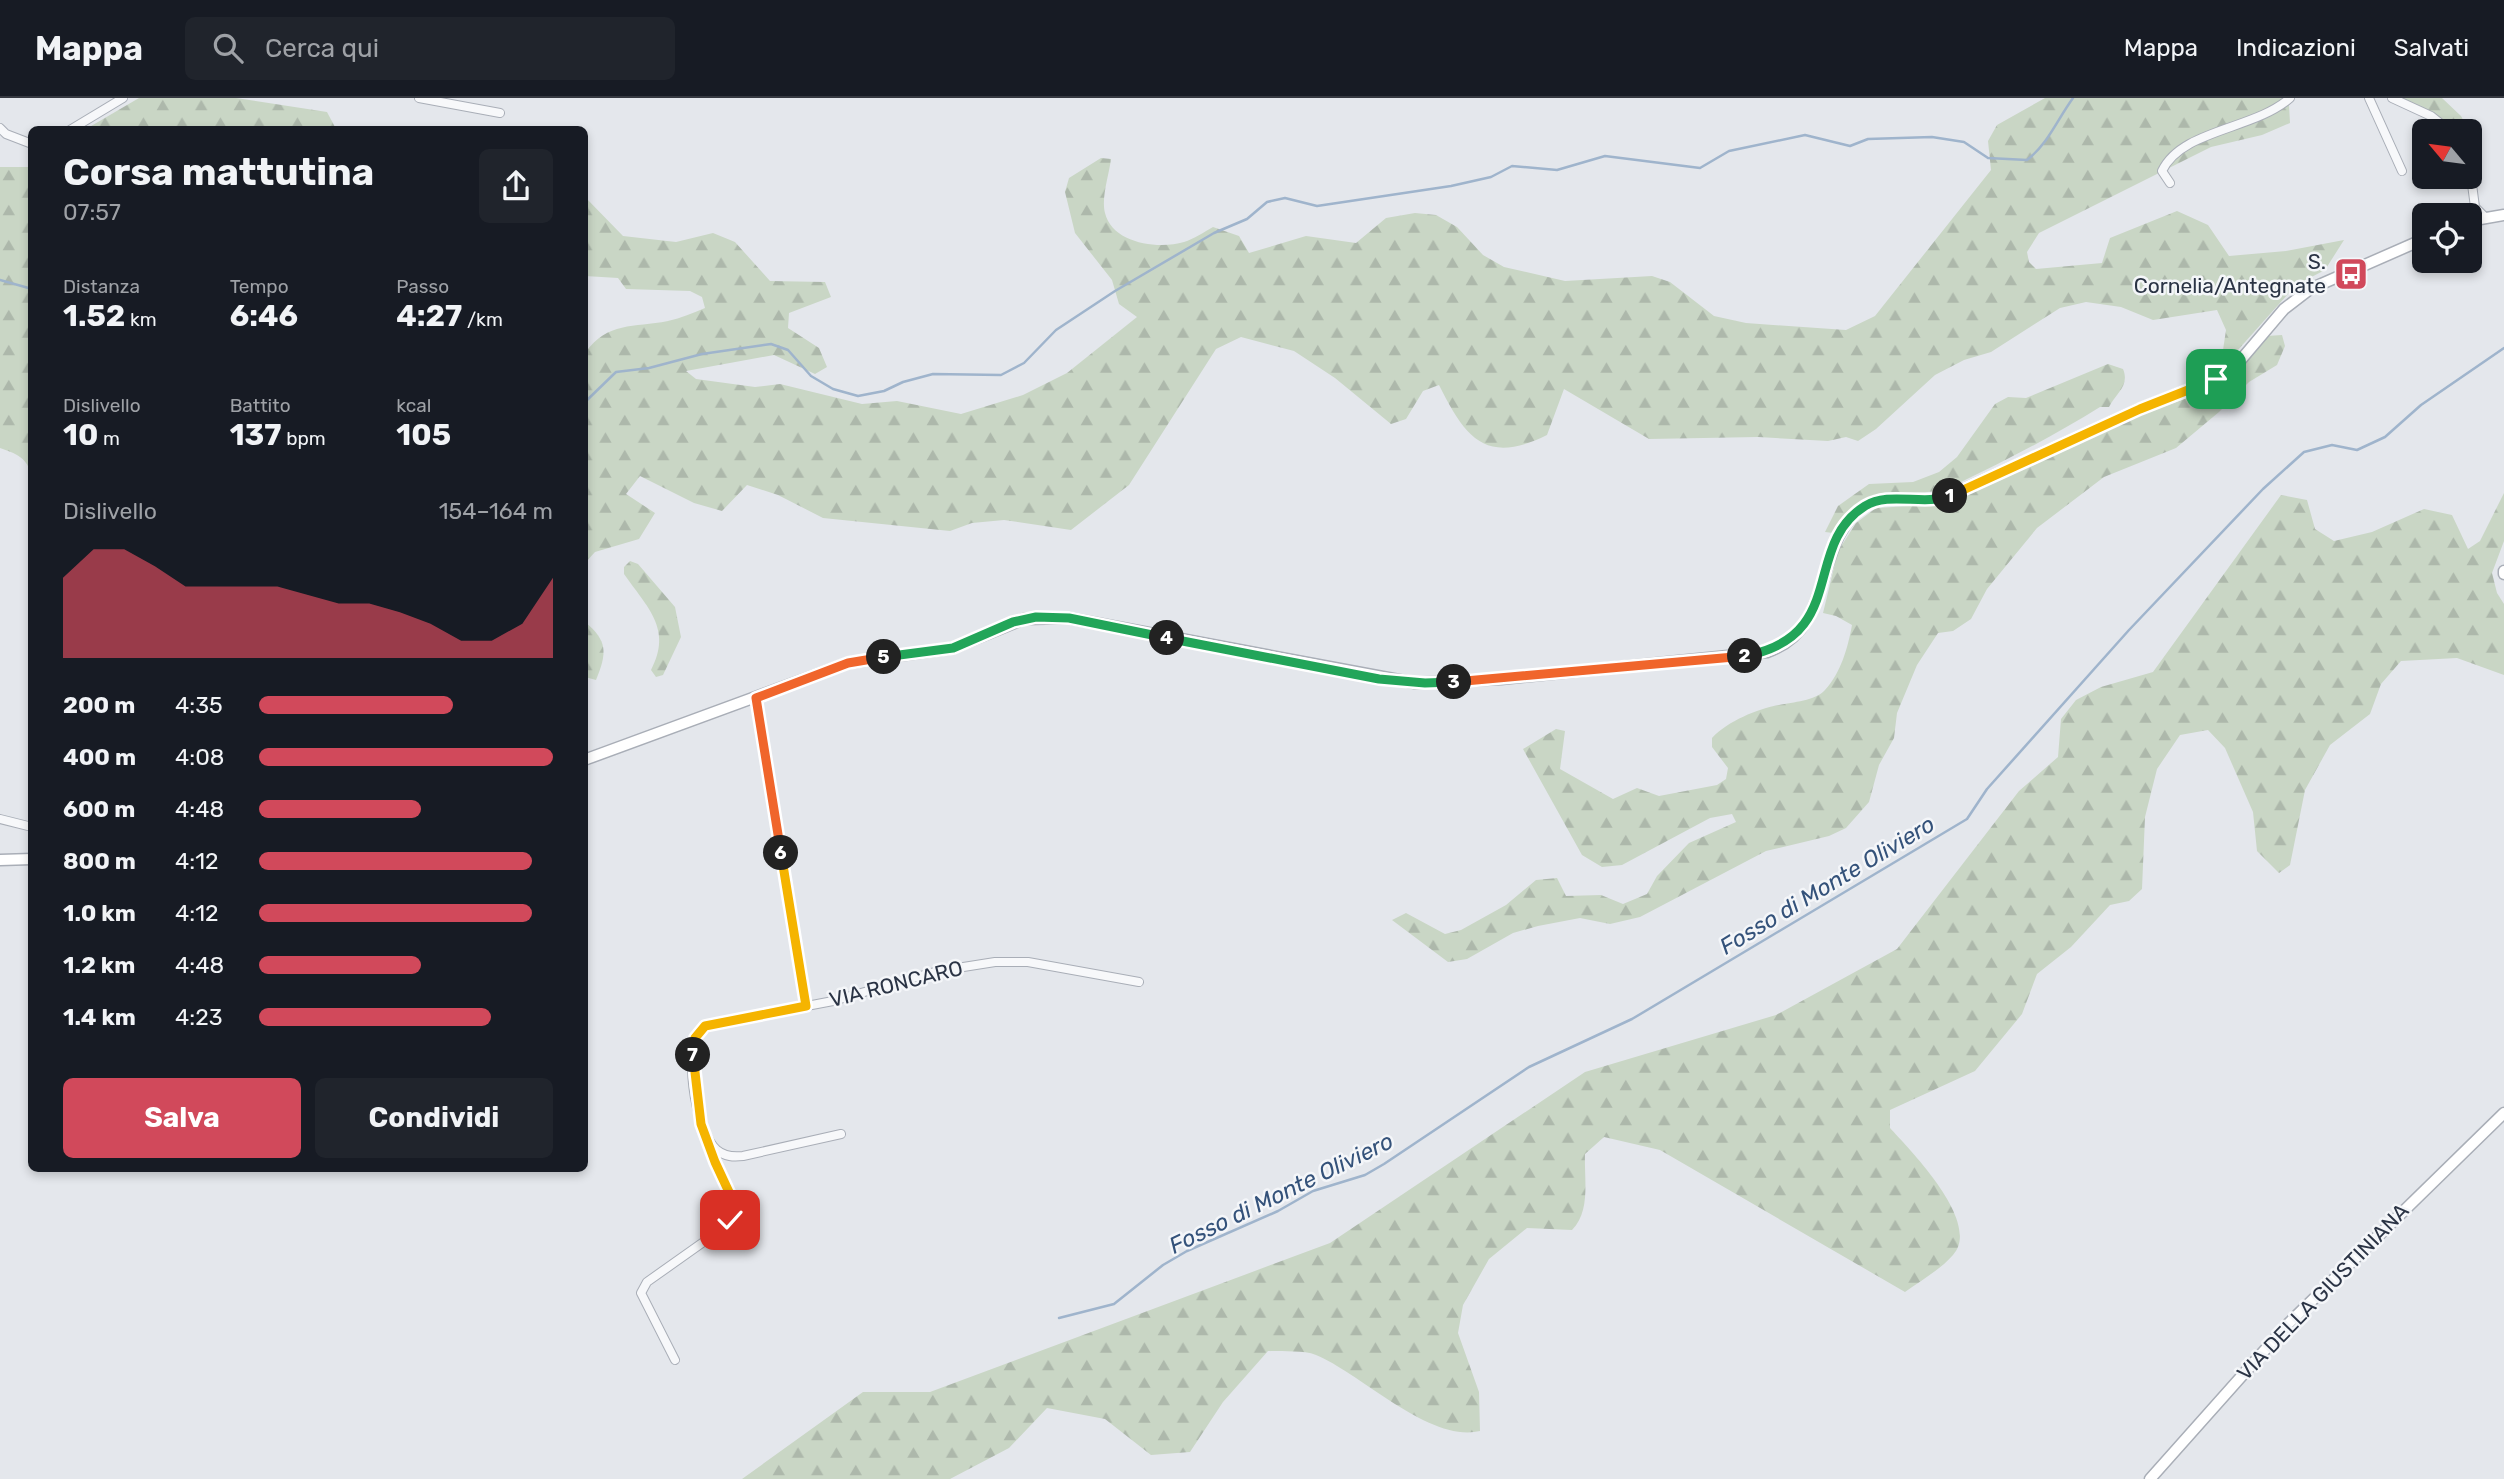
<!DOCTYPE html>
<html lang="it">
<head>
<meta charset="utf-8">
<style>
  :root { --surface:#171b24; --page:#20242c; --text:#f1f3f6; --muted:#9ea1a6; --line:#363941; --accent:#d1495b }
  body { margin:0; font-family:Rubik,sans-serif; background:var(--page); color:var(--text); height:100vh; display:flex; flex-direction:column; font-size:26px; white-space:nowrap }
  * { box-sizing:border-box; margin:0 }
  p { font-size:23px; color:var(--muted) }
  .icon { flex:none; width:38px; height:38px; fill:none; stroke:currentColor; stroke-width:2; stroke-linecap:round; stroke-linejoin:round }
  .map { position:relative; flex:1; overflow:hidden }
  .sheet { position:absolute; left:28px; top:28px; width:560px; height:1046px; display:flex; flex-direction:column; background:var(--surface); border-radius:10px; box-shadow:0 4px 10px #0003 }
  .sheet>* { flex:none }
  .needle { width:46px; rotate:299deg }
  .controls { position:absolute; left:2412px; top:21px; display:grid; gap:14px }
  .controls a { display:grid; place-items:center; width:70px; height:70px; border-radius:10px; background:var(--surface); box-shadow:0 4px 10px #0003; font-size:35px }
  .pin { position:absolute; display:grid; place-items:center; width:60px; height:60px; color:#fff; margin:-30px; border-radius:14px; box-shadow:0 4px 10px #0006 }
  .km { position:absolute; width:35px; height:35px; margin:-18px; border-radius:50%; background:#222; color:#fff; font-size:19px; line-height:35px; text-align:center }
  .round { display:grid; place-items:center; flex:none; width:74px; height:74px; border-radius:10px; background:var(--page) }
  .overview { display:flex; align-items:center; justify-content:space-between; height:119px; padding:0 35px }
  h1 { font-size:38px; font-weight:700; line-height:52px }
  .stats { display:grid; grid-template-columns:repeat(3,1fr); gap:10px; height:119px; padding:7px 35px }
  .stats div { display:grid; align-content:center }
  .stats b { font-size:30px; font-weight:700 }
  .stats small { font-size:19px; font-weight:400 }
  .stats p { font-size:19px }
  .chart { height:196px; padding:14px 35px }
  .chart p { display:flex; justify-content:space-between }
  .chart svg { width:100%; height:126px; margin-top:7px; fill:var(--accent); opacity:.7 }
  .action { display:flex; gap:14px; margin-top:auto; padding:14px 35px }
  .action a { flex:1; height:80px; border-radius:10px; background:var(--accent); color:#fff; font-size:28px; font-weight:700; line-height:80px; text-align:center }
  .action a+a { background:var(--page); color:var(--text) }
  ul { padding:0 35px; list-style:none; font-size:23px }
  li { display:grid; grid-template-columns:112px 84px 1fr; align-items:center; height:52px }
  li i { height:18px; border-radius:9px; background:var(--accent) }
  header { display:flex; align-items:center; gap:42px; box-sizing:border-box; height:98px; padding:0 35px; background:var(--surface); border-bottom:2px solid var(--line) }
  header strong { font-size:33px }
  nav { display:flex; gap:38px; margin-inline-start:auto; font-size:24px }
  .search { width:490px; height:63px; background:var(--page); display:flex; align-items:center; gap:18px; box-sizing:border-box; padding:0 24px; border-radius:10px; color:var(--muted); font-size:26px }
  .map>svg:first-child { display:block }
  .forest { fill:url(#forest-firs) }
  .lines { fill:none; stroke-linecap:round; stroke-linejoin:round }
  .stream { stroke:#9fb4cc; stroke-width:2.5 }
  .street-casing { stroke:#a9aeb7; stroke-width:10 }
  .secondary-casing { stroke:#a9aeb7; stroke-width:13 }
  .street { stroke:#f7f8fa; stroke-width:8 }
  .secondary { stroke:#fff; stroke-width:10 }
  .split-1-casing { stroke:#fff; stroke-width:14 }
  .split-2-casing { stroke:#fff; stroke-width:14 }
  .split-3-casing { stroke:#fff; stroke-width:14 }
  .split-4-casing { stroke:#fff; stroke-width:14 }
  .split-5-casing { stroke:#fff; stroke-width:14 }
  .split-6-casing { stroke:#fff; stroke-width:14 }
  .split-7-casing { stroke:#fff; stroke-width:14 }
  .split-8-casing { stroke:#fff; stroke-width:14 }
  .split-1 { stroke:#f5b400; stroke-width:9 }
  .split-2 { stroke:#22a559; stroke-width:9 }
  .split-3 { stroke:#f0652b; stroke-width:9 }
  .split-4 { stroke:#22a559; stroke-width:9 }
  .split-5 { stroke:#22a559; stroke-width:9 }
  .split-6 { stroke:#f0652b; stroke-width:9 }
  .split-7 { stroke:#f5b400; stroke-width:9 }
  .split-8 { stroke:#f5b400; stroke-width:9 }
  .labels { text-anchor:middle; stroke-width:5; stroke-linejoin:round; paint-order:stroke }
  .poi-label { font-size:21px; fill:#2b3445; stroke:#f4f6f9; text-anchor:end }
  .street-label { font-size:21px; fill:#2b3445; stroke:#f4f6f9 }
  .water-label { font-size:23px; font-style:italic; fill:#34527a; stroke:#f4f6f9 }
</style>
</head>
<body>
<header>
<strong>Mappa</strong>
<div class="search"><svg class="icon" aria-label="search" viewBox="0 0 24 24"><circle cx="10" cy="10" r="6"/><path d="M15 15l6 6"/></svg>Cerca qui</div>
<nav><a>Mappa</a><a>Indicazioni</a><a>Salvati</a></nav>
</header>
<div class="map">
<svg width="2504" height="1381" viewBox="0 0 2504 1381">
  <defs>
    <pattern id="forest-firs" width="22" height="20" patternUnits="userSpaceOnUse" patternTransform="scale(1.75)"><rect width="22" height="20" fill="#c9d6c5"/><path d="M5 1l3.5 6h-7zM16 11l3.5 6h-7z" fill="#adb8ab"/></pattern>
  </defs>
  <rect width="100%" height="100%" fill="#e4e7ec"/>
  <g class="forest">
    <polygon points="139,0 236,0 327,14 336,31 86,31"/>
    <path d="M2045,0h249l-5,7 1,18 -28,12 -51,12 -172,86 -12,19 2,10 7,7 66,-6 8,-25 67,-27 31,14 21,31 57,-5 58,-11 -19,30 -29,15 -59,66 -14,-1 3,-20 -9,-20 -64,10 -32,-13 -35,-5 -26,6 -69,44 -27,8 -29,15 -59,54 -18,12 -12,-4 -18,4 -70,-4 -109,2 -85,-50 -17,46c-61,30 -81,4 -108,-50l-16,6 -17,28 -15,5 -56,-46 -41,-27 -53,-14 -25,12 -87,136 -58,45 -67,-10 -32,3 -22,8 -127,-13 -45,-23 -31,-10 -25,26 -28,-8 -54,-27 -14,18 29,19 -16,26 -44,13 -10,11v-210c23,-32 48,-25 83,-32 13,-3 25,-8 37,-13l-3,-11 -12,-6 -64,-2 -8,-11 -33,-2v-79l38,39 53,6 37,-9 22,9 35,39 55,1 6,15 -42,16 -1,15 31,20 8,19 -12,7 -41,-19 -88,16 10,8 59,8 25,-3 82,20 35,-3 64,13 62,-19 44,-22 70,-56 -18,-13 -7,-24 -37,-47 -10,-41 4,-14 32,-20 10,1c-2,16 -10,39 -6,54 7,30 53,37 79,29 10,-3 20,-10 29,-15l26,9 10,17 57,-17 50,7 30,-25 29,-5 21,2 21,12 26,28 21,12 61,14 87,-5 18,6 44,34 32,7 100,7 29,-14 116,-146 -3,-29 9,-16z"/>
    <polygon points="2398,0 2442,0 2461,18 2469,33 2454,33 2445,25"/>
    <path d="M0,69h31v308c-3,-17 -16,-22 -31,-27z"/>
    <path d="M2282,237l3,11 -8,19 -28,17 -30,30 -43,36 -72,29 -67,51 -50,61 -16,30 -18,12 -15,2 -21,32 -20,48 -3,25 -15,27 -10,37 -23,26 -17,8 -63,15 -126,66 -30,7 -30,-6 -42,8 -25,7 -46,26 -19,3 -56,-42 14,-7 39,21 16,-4 45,-25 30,-25 21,-2 9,18 35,-1 22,9 24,-10 10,-18 32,-33 47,-21 -4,-8 -22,4 -88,47 -20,2 -20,-12 -59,-106 33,-20 9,2 -5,38 53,30 24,-11 22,8 58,-11 9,-6 2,-11 -16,-21v-9c16,-17 45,-29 67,-33 14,-3 36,-4 46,-15 16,-17 23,-43 27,-65l-16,-9 -13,-3 15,-62 18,-28 20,-15 68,-4 192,-87 72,-27 24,-11 35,-43z"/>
    <path d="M2108,266l15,5c7,17 -7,24 -14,38h-9c-45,28 -93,53 -141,76 -57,27 -79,-19 -126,50l-8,-1 13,-26 31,-22 44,-2 26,-10 18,-15 38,-53 13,-7 18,1z"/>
    <path d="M2504,395v48l-12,32 5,20 7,11v71l-47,-17 -56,3 -20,23 -11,30 -40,31 -25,45 -15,75 -11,8 -22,-22 -4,-39 -28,-64 -17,-18 -28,5 -23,34 -12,48 -3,72 -13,12 -19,4 -39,42 -34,27 -15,40 -47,57 -85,39v18c22,24 92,95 63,127 -13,15 -33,26 -48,37l-245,-142 -56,-13 -19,17c-1,25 6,57 -13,76l-45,-2 -38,31 -26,46 -5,28 21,59 1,39c-51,12 -118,-57 -164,-76 -13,-5 -34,-3 -48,-4l-45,51 -33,50 -39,3 -46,-36 -58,-11 -38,40 -59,31h-208l121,-87h67l400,-149 255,-171 191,-57 121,-66 122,-158 39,-34 3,-38 15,-19 25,-13 52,-15 128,-177 26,5 8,29 19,12 38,-9 52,-23 28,6 16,34 12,-8z"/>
    <path d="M630,463l8,3 37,43 6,30 -18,38 -7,2 -5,-7c22,-41 -4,-63 -27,-96v-7z"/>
    <path d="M585,524c23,19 22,31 11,58l-11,-3z"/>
  </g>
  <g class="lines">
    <g class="stream">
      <polyline points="0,182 32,191"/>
      <path d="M584,305l32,-31 33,-4 53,-14 69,-10 17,6 23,26 22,13 25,7 26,-5 19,-9 30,-8 68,1 23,-12 32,-33 59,-39 99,-58 33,-14 20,-17 18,-4 32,8 134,-20 40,-9 21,-11 45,4 48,-14 95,12 29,-17 76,-16 45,11 18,-7 64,-2 32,5 24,16 39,2c21,-16 30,-40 46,-62"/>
      <polyline points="1059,1220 1114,1206 1163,1167 1187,1153 1278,1113 1313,1093 1365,1077 1384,1066 1529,969 1632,921 1967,721 1987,691 2129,532 2263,391 2304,354 2332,347 2357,352 2385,339 2421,307 2504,250"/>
    </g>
    <defs>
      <g id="street">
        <polyline points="419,0 500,15"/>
        <polyline points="2369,0 2402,73"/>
        <polyline points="2392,0 2431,18 2450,33"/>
        <polyline points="0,30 6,36 32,46"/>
        <polyline points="70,32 123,0"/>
        <polyline points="2469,64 2475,109 2484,118"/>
        <path d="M2170,85l-8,-12c20,-42 92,-41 128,-73"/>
        <polyline points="756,600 806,908"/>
        <polyline points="0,721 32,729"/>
        <path d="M841,1036l-98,22c-9,1 -18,1 -26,-6 -22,-18 -38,-110 -10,-125l126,-24 105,-30 57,-9h33l111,20"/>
        <polyline points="675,1262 641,1195 647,1184 719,1133 735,1113 734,1103 708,1045"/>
      </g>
      <g id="secondary">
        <polyline points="2469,123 2504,117"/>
        <polyline points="2504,473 2504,476"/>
        <path d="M584,662l264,-97 105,-15 71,-29 45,-1 346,65 86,-4 266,-27c71,-25 44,-112 98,-146 25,-15 57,0 84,-10l191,-87 80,-32 19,-15 45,-53 26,-20 114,-50"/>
        <polyline points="0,762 32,761"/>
        <polyline points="2150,1381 2288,1226 2504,1015"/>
      </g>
    </defs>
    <use href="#street" class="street-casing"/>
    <use href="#secondary" class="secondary-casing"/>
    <use href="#street" class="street"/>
    <use href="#secondary" class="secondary"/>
  </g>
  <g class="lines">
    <defs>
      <polyline id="split-1" points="1950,398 2140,311 2216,281"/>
      <path id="split-2" d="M1745,558c105,-20 56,-110 120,-150 25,-15 57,0 85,-10"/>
      <polyline id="split-3" points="1454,584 1745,558"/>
      <polyline id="split-4" points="1167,540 1379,581 1425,585 1454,584"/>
      <polyline id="split-5" points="884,559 953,550 1013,524 1036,519 1069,520 1167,540"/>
      <polyline id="split-6" points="781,755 756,600 848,565 884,559"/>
      <polyline id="split-7" points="693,957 695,940 705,928 806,908 781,755"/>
      <polyline id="split-8" points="693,957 701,1026 715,1064 735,1107 730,1122"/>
    </defs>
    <use href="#split-1" class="split-1-casing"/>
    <use href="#split-2" class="split-2-casing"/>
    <use href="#split-3" class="split-3-casing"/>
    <use href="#split-4" class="split-4-casing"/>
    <use href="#split-5" class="split-5-casing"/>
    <use href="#split-6" class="split-6-casing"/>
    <use href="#split-7" class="split-7-casing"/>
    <use href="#split-8" class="split-8-casing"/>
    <use href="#split-1" class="split-1"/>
    <use href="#split-2" class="split-2"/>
    <use href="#split-3" class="split-3"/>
    <use href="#split-4" class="split-4"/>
    <use href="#split-5" class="split-5"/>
    <use href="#split-6" class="split-6"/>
    <use href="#split-7" class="split-7"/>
    <use href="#split-8" class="split-8"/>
  </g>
  <defs>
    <symbol id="bus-square" viewBox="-11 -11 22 22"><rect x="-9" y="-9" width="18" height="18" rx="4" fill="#d1495b" stroke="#f4f6f9"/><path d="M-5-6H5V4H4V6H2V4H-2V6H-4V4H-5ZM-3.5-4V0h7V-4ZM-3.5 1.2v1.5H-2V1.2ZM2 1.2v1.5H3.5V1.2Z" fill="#fff"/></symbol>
  </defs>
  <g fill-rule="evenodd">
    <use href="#bus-square" x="2332" y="157" width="38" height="38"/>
  </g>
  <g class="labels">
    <g class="poi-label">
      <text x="2326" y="171">S.<tspan x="2326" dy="24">Cornelia/Antegnate</tspan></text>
    </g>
    <g class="street-label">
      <text transform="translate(896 886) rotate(-14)" y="7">VIA RONCARO</text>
      <text transform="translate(2323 1194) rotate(-46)" y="7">VIA DELLA GIUSTINIANA</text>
    </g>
    <g class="water-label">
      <text transform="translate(1827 787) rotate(-31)" y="8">Fosso di Monte Oliviero</text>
      <text transform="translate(1281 1095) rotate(-26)" y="8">Fosso di Monte Oliviero</text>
    </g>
  </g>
</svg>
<div class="controls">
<a><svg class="needle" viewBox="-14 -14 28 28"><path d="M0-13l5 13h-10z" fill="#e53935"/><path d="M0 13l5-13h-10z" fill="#9ea1a6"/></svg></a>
<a><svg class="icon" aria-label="locate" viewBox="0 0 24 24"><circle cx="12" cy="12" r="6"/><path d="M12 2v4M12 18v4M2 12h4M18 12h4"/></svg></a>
</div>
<div class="pin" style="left:2216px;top:281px;background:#1e9e55"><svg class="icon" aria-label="arrive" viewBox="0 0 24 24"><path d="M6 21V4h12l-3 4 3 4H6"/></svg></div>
<div class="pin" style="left:730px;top:1122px;background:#d93025"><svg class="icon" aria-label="check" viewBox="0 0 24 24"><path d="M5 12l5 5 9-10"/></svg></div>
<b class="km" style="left:1950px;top:398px">1</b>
<b class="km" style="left:1745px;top:558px">2</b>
<b class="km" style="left:1454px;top:584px">3</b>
<b class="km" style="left:1167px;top:540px">4</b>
<b class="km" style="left:884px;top:559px">5</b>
<b class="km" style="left:781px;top:755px">6</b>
<b class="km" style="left:693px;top:957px">7</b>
<section class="sheet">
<div class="overview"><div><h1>Corsa mattutina</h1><p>07:57</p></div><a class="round"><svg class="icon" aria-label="share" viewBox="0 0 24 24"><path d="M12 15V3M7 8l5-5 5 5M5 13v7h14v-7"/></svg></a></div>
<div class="stats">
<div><p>Distanza</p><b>1.52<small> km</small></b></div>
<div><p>Tempo</p><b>6:46</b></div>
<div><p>Passo</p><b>4:27<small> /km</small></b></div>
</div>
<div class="stats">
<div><p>Dislivello</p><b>10<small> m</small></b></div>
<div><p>Battito</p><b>137<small> bpm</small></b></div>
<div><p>kcal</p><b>105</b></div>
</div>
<div class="chart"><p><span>Dislivello</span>154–164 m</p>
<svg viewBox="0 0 160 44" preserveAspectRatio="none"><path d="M0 44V16L10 6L20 6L30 12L40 19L50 19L60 19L70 19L80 22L90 25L100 25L110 28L120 32L130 38L140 38L150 32L160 16V44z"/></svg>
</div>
<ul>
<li><b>200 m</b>4:35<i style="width:66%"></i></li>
<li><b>400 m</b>4:08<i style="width:100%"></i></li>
<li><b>600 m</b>4:48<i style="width:55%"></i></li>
<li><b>800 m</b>4:12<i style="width:93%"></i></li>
<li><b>1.0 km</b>4:12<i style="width:93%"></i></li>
<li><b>1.2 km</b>4:48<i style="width:55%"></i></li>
<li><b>1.4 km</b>4:23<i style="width:79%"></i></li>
</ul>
<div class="action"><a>Salva</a><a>Condividi</a></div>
</section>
</div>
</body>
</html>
